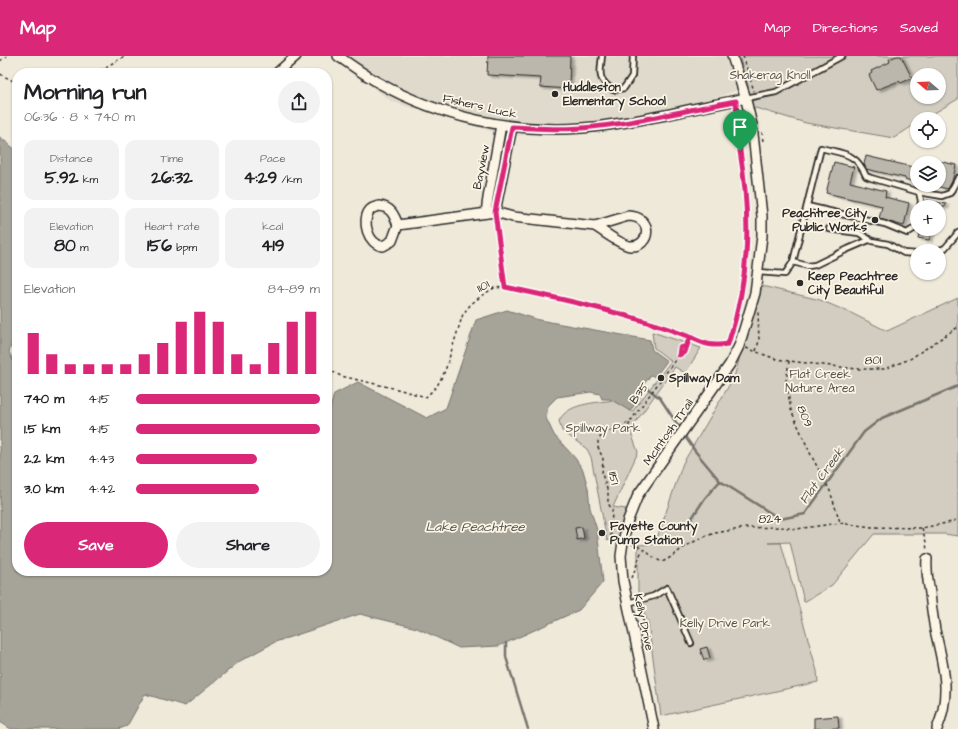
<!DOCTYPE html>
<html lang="en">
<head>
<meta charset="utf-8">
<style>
  :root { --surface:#fff; --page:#f2f2f2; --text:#202124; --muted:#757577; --accent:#db2777 }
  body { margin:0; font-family:"Architects Daughter",sans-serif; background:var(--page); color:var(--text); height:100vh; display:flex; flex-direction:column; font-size:15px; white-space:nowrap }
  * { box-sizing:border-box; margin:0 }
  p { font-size:13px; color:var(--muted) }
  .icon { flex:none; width:22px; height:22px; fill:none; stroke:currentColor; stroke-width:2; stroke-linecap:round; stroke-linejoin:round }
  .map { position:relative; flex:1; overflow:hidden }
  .sheet { position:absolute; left:12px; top:12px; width:320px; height:508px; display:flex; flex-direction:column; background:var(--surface); border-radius:16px; box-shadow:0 1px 3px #0004 }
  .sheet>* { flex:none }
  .needle { width:26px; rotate:289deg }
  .tools { position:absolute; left:910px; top:12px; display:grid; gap:8px }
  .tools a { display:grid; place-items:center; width:36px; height:36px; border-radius:50%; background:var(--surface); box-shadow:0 1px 3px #0004; font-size:20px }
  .pin { position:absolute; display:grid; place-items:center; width:34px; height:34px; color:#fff; margin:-41px -17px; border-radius:50% 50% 50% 0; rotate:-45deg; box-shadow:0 0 4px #0007 }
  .pin .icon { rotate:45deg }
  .round { display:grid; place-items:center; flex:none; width:42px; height:42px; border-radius:21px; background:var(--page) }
  .overview { display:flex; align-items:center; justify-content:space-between; height:68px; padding:0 12px }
  h1 { font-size:22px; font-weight:800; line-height:30px }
  .figures { display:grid; grid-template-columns:repeat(3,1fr); gap:6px; height:68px; padding:4px 12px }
  .figures div { display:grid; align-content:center; border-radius:10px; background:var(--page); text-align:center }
  .figures b { font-size:17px; font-weight:800 }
  .figures small { font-size:11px; font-weight:400 }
  .figures p { font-size:11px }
  .chart { height:112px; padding:8px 12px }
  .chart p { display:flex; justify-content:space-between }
  .chart svg { width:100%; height:72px; margin-top:4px; stroke:var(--accent); stroke-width:6 }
  .button { display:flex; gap:8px; margin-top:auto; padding:8px 12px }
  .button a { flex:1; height:46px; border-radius:24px; background:var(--accent); color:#fff; font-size:16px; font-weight:800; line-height:46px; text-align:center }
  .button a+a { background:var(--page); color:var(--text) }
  ul { padding:0 12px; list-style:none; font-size:13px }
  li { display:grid; grid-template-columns:64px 48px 1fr; align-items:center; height:30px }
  li i { height:10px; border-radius:5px; background:var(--accent) }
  header { display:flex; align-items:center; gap:24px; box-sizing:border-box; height:56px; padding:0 20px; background:var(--accent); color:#fff }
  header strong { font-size:19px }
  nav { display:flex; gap:22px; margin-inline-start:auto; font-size:14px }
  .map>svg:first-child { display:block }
  .built { fill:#e0dacc }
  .green { fill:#d2cdc0; stroke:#7e7c76; fill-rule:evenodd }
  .water { fill:#a6a399; stroke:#75736d }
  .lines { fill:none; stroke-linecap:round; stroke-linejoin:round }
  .stream { stroke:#75736d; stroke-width:2.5 }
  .building { fill:#bcb7ac; stroke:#2b2b2b; filter:url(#shadow) }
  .lane-casing { stroke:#2b2b2b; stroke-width:8 }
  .street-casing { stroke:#2b2b2b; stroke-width:12 }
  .path { stroke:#2b2b2b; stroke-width:1.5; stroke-dasharray:3 3; stroke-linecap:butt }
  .lane { stroke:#fcf5e5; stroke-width:4.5 }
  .street { stroke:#fcf5e5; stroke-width:9 }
  .route-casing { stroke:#fff; stroke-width:8 }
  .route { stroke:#db2777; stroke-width:5 }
  .poi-dot { fill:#2b2b2b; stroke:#fcf5e5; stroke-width:1.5 }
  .labels { text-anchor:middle; stroke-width:3.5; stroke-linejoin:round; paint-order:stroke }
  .park-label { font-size:12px; fill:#555450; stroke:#fcf5e5 }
  .poi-label { font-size:12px; font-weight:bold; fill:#2b2b2b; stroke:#fcf5e5; text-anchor:start }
  .street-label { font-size:12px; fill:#2b2b2b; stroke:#fcf5e5 }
  .water-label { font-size:13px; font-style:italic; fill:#565552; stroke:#fcf5e5 }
</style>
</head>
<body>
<header>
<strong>Map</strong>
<nav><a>Map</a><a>Directions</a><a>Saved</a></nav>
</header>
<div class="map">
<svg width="958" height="673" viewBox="0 0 958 673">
  <defs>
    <filter id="shadow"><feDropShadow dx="3.5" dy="2" stdDeviation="1" flood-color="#0004"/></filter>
  </defs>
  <rect width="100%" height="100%" fill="#efe9da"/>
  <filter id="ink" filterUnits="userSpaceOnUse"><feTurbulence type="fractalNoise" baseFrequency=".025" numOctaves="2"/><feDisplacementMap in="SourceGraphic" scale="8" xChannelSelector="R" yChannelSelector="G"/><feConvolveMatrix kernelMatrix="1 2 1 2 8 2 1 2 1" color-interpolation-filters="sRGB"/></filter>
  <g filter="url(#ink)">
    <polygon class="built" points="334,0 739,0 748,30 634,72 508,80 392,46"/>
    <g class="green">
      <path d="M739,0h219v43l-34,20h-7v4l-23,15 -88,-15 -54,-16 -4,-21zM917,19h22v22h-22z"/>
      <polygon points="762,230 820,244 851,257 887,275 958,242 958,480 944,478 874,478 832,529 804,546 790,486 768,487 781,487 817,615 818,626 661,660 648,566 638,543 638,489 655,488 683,407 734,321 739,304 739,301"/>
      <path d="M652,276l49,16 -16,25 -10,-6 -45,63 8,22 -25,55 13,2 -8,33 -11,-2 -16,-83 -4,-8 -25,-18 -3,-10c8,-18 37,-18 55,-21l18,12 39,-51 -17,-13z"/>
    </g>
    <polygon class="water" points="0,81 17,95 17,269 9,296 17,313 17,515 327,515 327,364 334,338 358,326 427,362 446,352 476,264 507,254 539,264 650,284 652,294 667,305 655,321 651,319 639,334 643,337 630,355 610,343 602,343 600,338 591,336 557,341 548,350 546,362 554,379 575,402 583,414 588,432 590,452 597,474 603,526 579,554 499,590 459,592 417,572 360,558 275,586 240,605 185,650 145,638 127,670 119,673 11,673 0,666"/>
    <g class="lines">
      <g class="stream">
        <polyline points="643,329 660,342 681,374"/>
        <polyline points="684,379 695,395 720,425 780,463 805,458 864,376 882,362 958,330"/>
        <polyline points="690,465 705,442 720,425"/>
        <polyline points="506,587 506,601 528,673"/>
      </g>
    </g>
    <g class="building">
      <polygon points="488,0 570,0 569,33 540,31 541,22 487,19"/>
      <polygon points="897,0 901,0 912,22 901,27 899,25 876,34 869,19 872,17 871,15 890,6 889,3"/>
      <polygon points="866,100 917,112 914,126 905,123 905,122 866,113 864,108"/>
      <polygon points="939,105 956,109 952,126 948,133 939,131"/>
      <polygon points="834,106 854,111 850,126 886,135 885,141 909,147 904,170 879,163 882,150 826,137"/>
      <polygon points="927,144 946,148 945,151 925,151"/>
      <polygon points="920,173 932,173 929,184 918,182"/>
      <polygon points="582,471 584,482 577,484 575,472"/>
      <polygon points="707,591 710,602 704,604 700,593"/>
      <polygon points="838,660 839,672 819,673 814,672 814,662"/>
    </g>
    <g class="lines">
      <defs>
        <g id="lane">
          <path d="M602,0c-2,18 -5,23 11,34l11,-2 8,-12 1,-20"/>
          <polyline points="746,42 776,36 842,0"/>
          <polyline points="919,136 942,140 950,137 958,122"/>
          <polyline points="807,150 885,168 907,177 915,172 917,165"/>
          <polyline points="829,173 859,177 872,185 888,188 904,197 917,198"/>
          <polyline points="937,195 945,192 958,177"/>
          <polyline points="793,206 808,210 815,209 848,193 869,184"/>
          <path d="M758,216l27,2 8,-12 28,-114c22,6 35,4 45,28l5,2 48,14 2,9 -1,6"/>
          <polyline points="628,547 654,540 667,532 691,587"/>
        </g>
        <g id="street">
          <path d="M338,0c13,9 27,19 41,27 61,34 133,50 203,45 28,-2 56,-8 84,-13 26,-6 53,-11 80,-17"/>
          <polyline points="277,17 296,0"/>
          <path d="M379,150c12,1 15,9 19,19l-6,16 -9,5c-15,-1 -22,-26 -13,-36 3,-3 6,-3 9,-4z"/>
          <polyline points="495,156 512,71"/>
          <polyline points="486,157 488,142 501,69"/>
          <path d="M628,160c26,0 23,32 2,30 -9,-1 -26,-14 -35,-20z"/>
          <polyline points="398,169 495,156 513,161 595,170"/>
          <path d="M927,503c-1,12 1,23 3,34 1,12 3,25 5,37 8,35 17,63 2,99"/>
          <polyline points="654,673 623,525 621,500 623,486 628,464 638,439 730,308 739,290 755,237 762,180 762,160 752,69 745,40 732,0"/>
        </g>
      </defs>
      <use href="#lane" class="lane-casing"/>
      <use href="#street" class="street-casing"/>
      <g class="path">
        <polyline points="743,0 754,35"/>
        <polyline points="0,5 7,0"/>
        <polyline points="95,17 125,0"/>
        <polyline points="0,18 17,27"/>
        <polyline points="762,76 763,86"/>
        <polyline points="496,165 505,231"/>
        <path d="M728,288c15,-44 21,-89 20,-135 -1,-20 -5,-39 -7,-58 -2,-14 -3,-28 -4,-42"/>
        <polyline points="746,292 776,303 789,305 857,313 884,313 910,303 958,271"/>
        <polyline points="756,295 759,285 758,256"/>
        <polyline points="679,299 685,296 686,290"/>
        <polyline points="789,305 786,325 791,354 811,399 830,435 840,466"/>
        <polyline points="327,313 341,320 397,333 426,341 437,330 445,315 463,258 471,248 484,238 494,232 505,231 565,244 666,272 708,289 718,290 731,288"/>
        <polyline points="619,372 624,374 627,373 632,363"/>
        <polyline points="922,472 926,486 927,495"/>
        <polyline points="616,484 612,482 611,479 612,454 608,447 608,436 602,418 603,403 598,391 598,385 601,380 606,376 622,371 632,363 679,299 680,292 686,290 690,281"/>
        <path d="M632,488c11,3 19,13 30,18l6,-3 18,-13 15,-8 14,-5 31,-5 36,-1 14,2 44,-6 32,4 50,1 30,-6 6,-4"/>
        <polyline points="632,522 642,494"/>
        <polyline points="639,558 644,566 646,590"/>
      </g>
      <use href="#lane" class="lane"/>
      <use href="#street" class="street"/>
    </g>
  </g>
  <g class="lines" filter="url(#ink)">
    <defs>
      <path id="route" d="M740,95l-4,-50c-51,9 -102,23 -154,27 -23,2 -46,0 -70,-1l-17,85 10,75c62,13 126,27 185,50l-4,9 -6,2 -1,7 6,-3 5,-15c14,7 22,10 38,7 22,-65 23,-126 12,-193"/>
    </defs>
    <use href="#route" class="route-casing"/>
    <use href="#route" class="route"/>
  </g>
  <g class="poi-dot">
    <circle cx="555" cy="38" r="4"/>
    <circle cx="875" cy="164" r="4"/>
    <circle cx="800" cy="227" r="4"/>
    <circle cx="661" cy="322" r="4"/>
    <circle cx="602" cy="477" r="4"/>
  </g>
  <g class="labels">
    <g class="park-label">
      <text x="770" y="23">Shakerag Knoll</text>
      <text x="820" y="322">Flat Creek<tspan x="820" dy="14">Nature Area</tspan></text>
      <text x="603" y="376">Spillway Park</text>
      <text x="725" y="571">Kelly Drive Park</text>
    </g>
    <g class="poi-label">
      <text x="563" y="35">Huddleston<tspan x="563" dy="14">Elementary School</tspan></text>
      <text x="867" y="161" text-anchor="end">Peachtree City<tspan x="867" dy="14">Public Works</tspan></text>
      <text x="808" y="224">Keep Peachtree<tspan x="808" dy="14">City Beautiful</tspan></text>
      <text x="669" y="326">Spillway Dam</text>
      <text x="610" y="474">Fayette County<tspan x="610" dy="14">Pump Station</tspan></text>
    </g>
    <g class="street-label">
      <text transform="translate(480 50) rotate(13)" y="4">Fishers Luck</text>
      <text transform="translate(481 111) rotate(-79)" y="4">Bayview</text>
      <text transform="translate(483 230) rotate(-29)" y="4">1101</text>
      <text transform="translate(873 304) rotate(-3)" y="4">801</text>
      <text transform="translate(639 337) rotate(-53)" y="4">B35</text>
      <text transform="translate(805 360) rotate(67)" y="4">809</text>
      <text transform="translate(668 376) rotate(-55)" y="4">McIntosh Trail</text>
      <text transform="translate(614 422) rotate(78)" y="4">1151</text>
      <text x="770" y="467">824</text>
      <text transform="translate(644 566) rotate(78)" y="4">Kelly Drive</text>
    </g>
    <g class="water-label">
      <text transform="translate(821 419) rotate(-54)" y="5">Flat Creek</text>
      <text x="475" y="475">Lake Peachtree</text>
    </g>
  </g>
</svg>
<div class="tools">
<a><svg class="needle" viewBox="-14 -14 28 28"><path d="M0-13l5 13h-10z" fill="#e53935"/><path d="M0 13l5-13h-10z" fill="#757577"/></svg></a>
<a><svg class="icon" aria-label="locate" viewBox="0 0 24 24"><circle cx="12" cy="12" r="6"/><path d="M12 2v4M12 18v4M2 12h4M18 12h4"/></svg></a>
<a><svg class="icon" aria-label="layers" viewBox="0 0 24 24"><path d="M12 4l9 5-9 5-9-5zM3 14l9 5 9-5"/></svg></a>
<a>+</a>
<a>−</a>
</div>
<div class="pin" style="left:740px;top:95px;background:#1e9e55"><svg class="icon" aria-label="arrive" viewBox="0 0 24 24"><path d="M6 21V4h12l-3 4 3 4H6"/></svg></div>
<section class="sheet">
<div class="overview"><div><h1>Morning run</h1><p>06:36 · 8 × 740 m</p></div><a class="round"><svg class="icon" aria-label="share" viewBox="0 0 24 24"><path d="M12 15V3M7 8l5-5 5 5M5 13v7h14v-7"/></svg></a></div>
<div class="figures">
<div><p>Distance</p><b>5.92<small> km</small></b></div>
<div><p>Time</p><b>26:32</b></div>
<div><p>Pace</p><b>4:29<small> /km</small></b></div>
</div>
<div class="figures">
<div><p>Elevation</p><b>80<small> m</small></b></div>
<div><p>Heart rate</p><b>156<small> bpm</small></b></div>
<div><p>kcal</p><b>419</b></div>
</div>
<div class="chart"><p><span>Elevation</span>84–89 m</p>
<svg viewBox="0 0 160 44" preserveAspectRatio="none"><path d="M5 44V19M15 44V32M25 44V38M35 44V38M45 44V38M55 44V38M65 44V32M75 44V25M85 44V12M95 44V6M105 44V12M115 44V32M125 44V38M135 44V25M145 44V12M155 44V6"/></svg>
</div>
<ul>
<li><b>740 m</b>4:15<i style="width:100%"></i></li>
<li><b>1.5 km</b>4:15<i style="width:100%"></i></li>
<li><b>2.2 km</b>4:43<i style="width:66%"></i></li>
<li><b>3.0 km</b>4:42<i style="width:67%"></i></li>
</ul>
<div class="button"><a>Save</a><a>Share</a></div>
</section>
</div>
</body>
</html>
